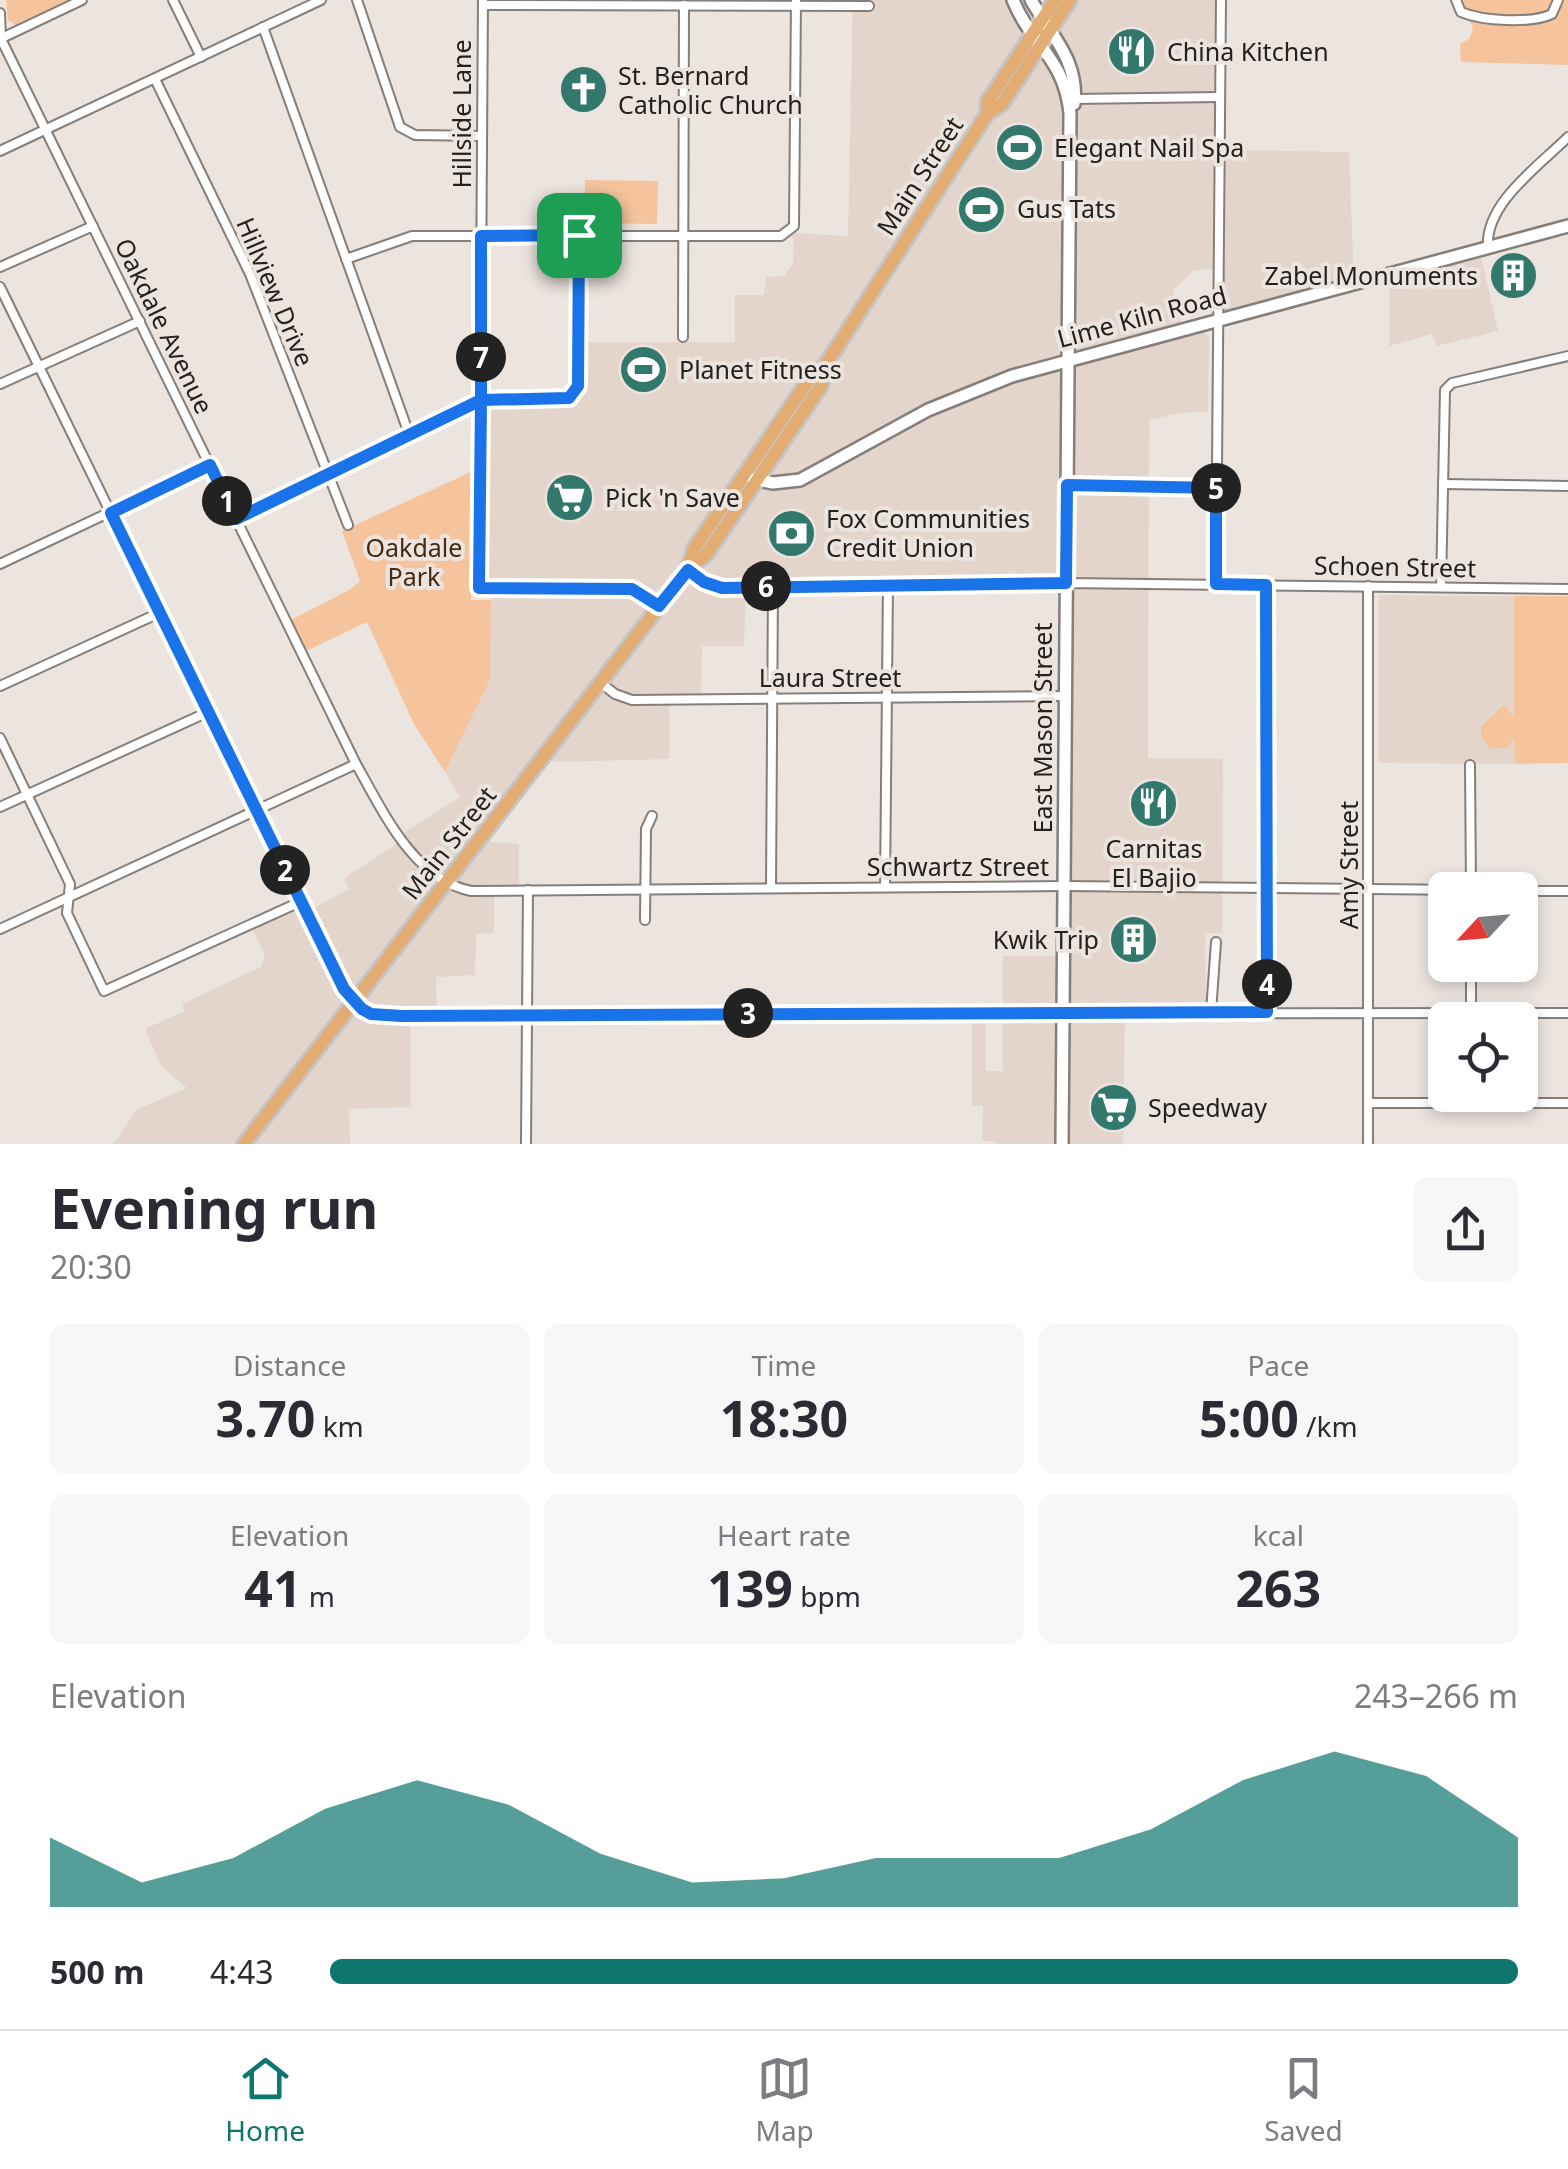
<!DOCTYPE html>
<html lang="en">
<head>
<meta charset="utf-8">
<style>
  :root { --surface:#fff; --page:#f7f7f7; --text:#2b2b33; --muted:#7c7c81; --line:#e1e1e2; --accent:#0f766e }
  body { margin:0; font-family:"Noto Sans",sans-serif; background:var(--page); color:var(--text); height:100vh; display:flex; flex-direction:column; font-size:38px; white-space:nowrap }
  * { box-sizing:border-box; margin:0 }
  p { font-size:32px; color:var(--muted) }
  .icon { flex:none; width:55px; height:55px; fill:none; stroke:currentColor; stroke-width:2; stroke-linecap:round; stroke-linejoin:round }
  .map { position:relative; height:1144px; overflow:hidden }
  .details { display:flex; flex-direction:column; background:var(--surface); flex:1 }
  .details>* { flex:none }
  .needle { width:65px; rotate:244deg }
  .controls { position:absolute; left:1428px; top:872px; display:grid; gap:20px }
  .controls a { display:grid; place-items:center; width:110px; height:110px; border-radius:15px; background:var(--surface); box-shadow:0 5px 15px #0003; font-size:50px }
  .pin { position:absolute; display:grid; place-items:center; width:85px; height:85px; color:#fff; margin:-42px; border-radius:20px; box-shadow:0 5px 15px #0006 }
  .km { position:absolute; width:50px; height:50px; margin:-25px; border-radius:50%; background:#222; color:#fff; font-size:28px; line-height:50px; text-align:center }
  .round { display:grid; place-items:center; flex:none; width:105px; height:105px; border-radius:15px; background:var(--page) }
  .head { display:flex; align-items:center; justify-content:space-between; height:170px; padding:0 50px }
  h1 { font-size:55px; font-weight:700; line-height:75px }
  .figures { display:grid; grid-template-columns:repeat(3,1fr); gap:15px; height:170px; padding:10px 50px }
  .figures div { display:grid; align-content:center; border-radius:15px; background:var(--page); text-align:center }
  .figures b { font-size:50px; font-weight:700 }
  .figures small { font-size:28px; font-weight:400 }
  .figures p { font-size:28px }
  .chart { height:280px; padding:20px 50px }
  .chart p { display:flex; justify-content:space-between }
  .chart svg { width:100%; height:180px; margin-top:10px; fill:var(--accent); opacity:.7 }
  ul { padding:0 50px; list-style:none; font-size:32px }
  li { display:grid; grid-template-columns:160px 120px 1fr; align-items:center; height:75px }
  li i { height:25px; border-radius:12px; background:var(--accent) }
  .menu { display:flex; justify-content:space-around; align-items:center; height:140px; border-top:2px solid var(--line); background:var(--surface); font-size:28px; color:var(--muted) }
  .menu a { display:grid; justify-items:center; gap:5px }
  .menu .on { color:var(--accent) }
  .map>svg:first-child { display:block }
  .built { fill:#e3d5cb }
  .green { fill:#f5c49d }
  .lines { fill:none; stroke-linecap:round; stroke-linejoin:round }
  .street-casing { stroke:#857e79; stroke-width:12 }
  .secondary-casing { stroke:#857e79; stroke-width:16 }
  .primary-casing { stroke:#c6c5c5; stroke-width:18 }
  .street { stroke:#fff; stroke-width:8 }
  .secondary { stroke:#fff; stroke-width:11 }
  .primary { stroke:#e2ac73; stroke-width:12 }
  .route-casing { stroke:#fff; stroke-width:20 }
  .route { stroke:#1a73e8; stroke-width:12 }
  .labels { text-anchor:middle; stroke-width:8; stroke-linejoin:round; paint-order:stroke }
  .poi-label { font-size:25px; fill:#24211f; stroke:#ece4df; text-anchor:start }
  .street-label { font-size:25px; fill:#24211f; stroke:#ece4df }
  .park-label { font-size:25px; fill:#472a11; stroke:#ece4df }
</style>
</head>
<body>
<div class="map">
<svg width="1568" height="1144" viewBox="0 0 1568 1144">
  <rect width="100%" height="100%" fill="#ece4df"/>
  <g class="built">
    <polygon points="853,0 1013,0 1042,44 1070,0 1221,0 1220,150 1349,152 1354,283 1217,319 1218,268 1193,271 1173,290 1184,335 1202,331 1209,337 1208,412 1179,413 1149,420 1148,758 1223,759 1222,933 1205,933 1206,1012 1125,1012 1123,1144 996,1144 995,1141 982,1141 983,1106 972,1105 972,1012 986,1012 986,1071 1003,1071 1003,956 1063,956 1066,584 746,587 744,646 702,646 701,699 669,700 669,759 553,762 544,757 480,841 519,844 519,890 494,891 494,933 476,934 475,975 436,977 437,1016 410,1017 411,1107 349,1109 350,1144 110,1144 116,1141 136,1110 187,1088 161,1066 145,1029 185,1011 182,1004 261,967 265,955 250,924 300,902 306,912 349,889 344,878 403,840 400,835 460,797 445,772 490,680 491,589 479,588 481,400 563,400 576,392 578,342 735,342 735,295 764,295 766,277 784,276 793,263 794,240 789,233 848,236"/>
    <polygon points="1481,258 1498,331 1437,346 1432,334 1389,346 1390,283"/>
    <polygon points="1379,595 1514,596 1515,764 1379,763"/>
  </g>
  <g class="green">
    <polygon points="6,0 73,0 17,26 8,20"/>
    <polygon points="1463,0 1568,0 1568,65 1461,62 1460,44 1469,39 1473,29"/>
    <polygon points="585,180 658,181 657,224 585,223"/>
    <polygon points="473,471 471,600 491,600 490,680 445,772 414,724 367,622 306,651 291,620 351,589 360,581 342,531"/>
    <polygon points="1514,596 1568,596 1568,763 1515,764 1514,738 1508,747 1490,749 1481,736 1481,727 1504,705 1514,717"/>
  </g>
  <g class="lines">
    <defs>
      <g id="street">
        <polyline points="173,0 201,57"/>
        <polyline points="357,0 400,127 415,135 482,136"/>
        <polyline points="483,0 479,588 633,589 659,606"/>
        <path d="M1456,0l5,12c21,9 70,12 91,2l6,-14"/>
        <polyline points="483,5 869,6"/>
        <path d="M0,13l1,26 355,725c27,47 57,115 115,127l593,-5 407,4"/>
        <polyline points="263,27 409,434"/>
        <polyline points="0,39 82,0"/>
        <polyline points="155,79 250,274 348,525"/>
        <polyline points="1073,99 1220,97"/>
        <polyline points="0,151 321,0"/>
        <path d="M1488,248c-4,-44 51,-82 80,-111"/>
        <polyline points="346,259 412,236 781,236 794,226 796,0"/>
        <polyline points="0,267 93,226"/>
        <polyline points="0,287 344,989 371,1014 1568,1013"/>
        <polyline points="683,337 684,5"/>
        <polyline points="0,384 140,321"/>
        <polyline points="1443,484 1568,486"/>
        <polyline points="1067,485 1216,488"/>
        <polyline points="236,519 481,400 563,400 572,397 578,385 579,235"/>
        <polyline points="0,564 210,465"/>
        <polyline points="688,570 704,582 723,588 1066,583 1568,589"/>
        <polyline points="1216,584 1221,0"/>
        <polyline points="1266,585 1267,1012"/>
        <polyline points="1368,586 1368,1144"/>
        <polyline points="1441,587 1445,390 1452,383 1568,356"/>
        <polyline points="601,683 615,694 632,700 1066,696"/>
        <polyline points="0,686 159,613"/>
        <polyline points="0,738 70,884 67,913 104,991 300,902"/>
        <polyline points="1470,765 1471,890"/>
        <polyline points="0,807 208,712"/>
        <polyline points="885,887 888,585"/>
        <polyline points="771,888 773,586"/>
        <polyline points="1520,891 1568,891"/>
        <polyline points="645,920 646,829 652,816"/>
        <polyline points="0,929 356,764"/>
        <polyline points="1471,965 1471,1013"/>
        <polyline points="1211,1012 1216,942"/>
        <polyline points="1369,1103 1568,1103"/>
        <polyline points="526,1144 528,890"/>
      </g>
      <g id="secondary">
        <path d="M1013,0c18,45 51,57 57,113l-8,1031"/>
        <path d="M1031,0c20,35 48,61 43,104"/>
        <polyline points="753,479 773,483 800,480 928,410 1012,376 1568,226"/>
      </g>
      <g id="primary">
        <polyline points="987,114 1002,104 1070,0"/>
        <polyline points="688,567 695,547 810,378 826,364 987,114 988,101 1055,0"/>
        <polyline points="244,1144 688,569 706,555 821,386 826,364"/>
      </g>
    </defs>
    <use href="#street" class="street-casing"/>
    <use href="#secondary" class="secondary-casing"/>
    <use href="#primary" class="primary-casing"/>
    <use href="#street" class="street"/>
    <use href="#secondary" class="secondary"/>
    <use href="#primary" class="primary"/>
  </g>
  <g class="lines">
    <defs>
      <polyline id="route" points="579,235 578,386 569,398 481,400 236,519 210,465 111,513 344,989 362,1009 371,1014 402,1016 1267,1012 1266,585 1216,584 1216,488 1067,485 1066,583 722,588 704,582 688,570 659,606 632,589 479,588 481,400 481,236 579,235"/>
    </defs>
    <use href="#route" class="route-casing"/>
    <use href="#route" class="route"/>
  </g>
  <defs>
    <symbol id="restaurant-disc" viewBox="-11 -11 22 22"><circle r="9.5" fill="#33786c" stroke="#ece4df"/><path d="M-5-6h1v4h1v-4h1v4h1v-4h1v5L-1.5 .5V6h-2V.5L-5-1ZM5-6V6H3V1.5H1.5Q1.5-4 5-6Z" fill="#fff"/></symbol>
    <symbol id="church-disc" viewBox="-11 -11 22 22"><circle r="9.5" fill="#33786c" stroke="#ece4df"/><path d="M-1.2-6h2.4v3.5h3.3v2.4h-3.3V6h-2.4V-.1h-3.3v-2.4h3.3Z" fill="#fff"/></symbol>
    <symbol id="stadium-disc" viewBox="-11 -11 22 22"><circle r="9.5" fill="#33786c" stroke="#ece4df"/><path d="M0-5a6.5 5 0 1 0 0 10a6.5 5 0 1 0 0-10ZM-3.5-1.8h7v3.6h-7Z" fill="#fff"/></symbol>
    <symbol id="building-disc" viewBox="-11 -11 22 22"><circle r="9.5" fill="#33786c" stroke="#ece4df"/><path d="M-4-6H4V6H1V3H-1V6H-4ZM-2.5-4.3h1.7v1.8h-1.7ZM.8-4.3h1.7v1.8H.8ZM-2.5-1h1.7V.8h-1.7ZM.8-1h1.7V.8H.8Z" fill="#fff"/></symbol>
    <symbol id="supermarket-disc" viewBox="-11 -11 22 22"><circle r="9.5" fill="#33786c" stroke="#ece4df"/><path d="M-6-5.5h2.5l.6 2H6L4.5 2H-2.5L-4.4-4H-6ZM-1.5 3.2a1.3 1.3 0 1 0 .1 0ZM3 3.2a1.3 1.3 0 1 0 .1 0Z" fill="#fff"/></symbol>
    <symbol id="bank-disc" viewBox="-11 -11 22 22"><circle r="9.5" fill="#33786c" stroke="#ece4df"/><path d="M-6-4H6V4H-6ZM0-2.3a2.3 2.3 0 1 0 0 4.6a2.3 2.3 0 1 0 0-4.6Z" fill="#fff"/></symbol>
  </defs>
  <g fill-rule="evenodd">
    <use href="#restaurant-disc" x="1104" y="24" width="55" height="55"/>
    <use href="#church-disc" x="556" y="62" width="55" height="55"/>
    <use href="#stadium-disc" x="992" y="120" width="55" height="55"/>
    <use href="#stadium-disc" x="954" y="182" width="55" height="55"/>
    <use href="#building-disc" x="1486" y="248" width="55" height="55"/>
    <use href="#stadium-disc" x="616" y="342" width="55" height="55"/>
    <use href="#supermarket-disc" x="542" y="470" width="55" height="55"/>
    <use href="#bank-disc" x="764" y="506" width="55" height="55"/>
    <use href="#restaurant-disc" x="1126" y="776" width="55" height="55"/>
    <use href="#building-disc" x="1106" y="912" width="55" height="55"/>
    <use href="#supermarket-disc" x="1086" y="1080" width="55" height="55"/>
  </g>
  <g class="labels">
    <g class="poi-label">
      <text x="1167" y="61">China Kitchen</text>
      <text x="618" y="85">St. Bernard<tspan x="618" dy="29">Catholic Church</tspan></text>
      <text x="1054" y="157">Elegant Nail Spa</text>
      <text x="1017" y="218">Gus Tats</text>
      <text x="1478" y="285" text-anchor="end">Zabel Monuments</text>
      <text x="679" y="379">Planet Fitness</text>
      <text x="605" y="507">Pick 'n Save</text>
      <text x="826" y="528">Fox Communities<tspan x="826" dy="29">Credit Union</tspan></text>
      <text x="1154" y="858" text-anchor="middle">Carnitas<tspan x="1154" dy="29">El Bajio</tspan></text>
      <text x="1099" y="949" text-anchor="end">Kwik Trip</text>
      <text x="1148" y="1117">Speedway</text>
    </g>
    <g class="street-label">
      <text transform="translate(462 114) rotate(-90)" y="9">Hillside Lane</text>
      <text transform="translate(920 176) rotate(-57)" y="9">Main Street</text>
      <text transform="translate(275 292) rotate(67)" y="9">Hillview Drive</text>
      <text transform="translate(1142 317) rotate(-15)" y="9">Lime Kiln Road</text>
      <text transform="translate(164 326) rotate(64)" y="9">Oakdale Avenue</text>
      <text transform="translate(1395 567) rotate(1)" y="9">Schoen Street</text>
      <text x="830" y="687">Laura Street</text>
      <text transform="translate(1043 728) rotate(-90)" y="9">East Mason Street</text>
      <text transform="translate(449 843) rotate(-52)" y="9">Main Street</text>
      <text transform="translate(1349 865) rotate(-90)" y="9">Amy Street</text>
      <text x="958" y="876">Schwartz Street</text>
    </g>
    <g class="park-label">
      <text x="414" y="557">Oakdale<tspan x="414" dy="29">Park</tspan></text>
    </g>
  </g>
</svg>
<div class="controls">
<a><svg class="needle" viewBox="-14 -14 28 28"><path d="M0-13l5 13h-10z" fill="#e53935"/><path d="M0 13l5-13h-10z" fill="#7c7c81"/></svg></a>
<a><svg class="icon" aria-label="locate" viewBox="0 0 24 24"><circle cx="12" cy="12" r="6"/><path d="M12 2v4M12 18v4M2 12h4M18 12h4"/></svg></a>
</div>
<div class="pin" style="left:579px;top:235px;background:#1e9e55"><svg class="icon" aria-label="arrive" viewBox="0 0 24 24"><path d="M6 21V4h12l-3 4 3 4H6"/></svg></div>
<b class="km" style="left:227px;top:501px">1</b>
<b class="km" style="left:285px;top:870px">2</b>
<b class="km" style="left:748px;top:1013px">3</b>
<b class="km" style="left:1267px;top:984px">4</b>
<b class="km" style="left:1216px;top:488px">5</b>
<b class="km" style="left:766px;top:586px">6</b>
<b class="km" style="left:481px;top:357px">7</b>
</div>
<section class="details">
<div class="head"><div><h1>Evening run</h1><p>20:30</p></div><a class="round"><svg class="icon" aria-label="share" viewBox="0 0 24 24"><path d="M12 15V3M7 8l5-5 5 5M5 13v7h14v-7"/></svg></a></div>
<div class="figures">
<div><p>Distance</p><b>3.70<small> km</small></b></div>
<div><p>Time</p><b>18:30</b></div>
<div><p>Pace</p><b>5:00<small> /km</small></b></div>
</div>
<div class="figures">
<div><p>Elevation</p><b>41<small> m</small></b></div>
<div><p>Heart rate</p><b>139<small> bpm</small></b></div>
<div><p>kcal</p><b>263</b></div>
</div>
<div class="chart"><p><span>Elevation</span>243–266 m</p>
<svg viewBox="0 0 160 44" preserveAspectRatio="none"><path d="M0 44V27L10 38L20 32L30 20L40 13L50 19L60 31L70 38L80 37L90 32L100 32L110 32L120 25L130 13L140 6L150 12L160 27V44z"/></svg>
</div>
<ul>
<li><b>500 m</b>4:43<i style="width:100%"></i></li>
</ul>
</section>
<nav class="menu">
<a class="on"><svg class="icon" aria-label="home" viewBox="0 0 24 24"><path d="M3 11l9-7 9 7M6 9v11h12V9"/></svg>Home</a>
<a><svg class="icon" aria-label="map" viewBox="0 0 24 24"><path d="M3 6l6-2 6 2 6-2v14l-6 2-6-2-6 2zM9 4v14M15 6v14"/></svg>Map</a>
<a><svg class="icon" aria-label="saved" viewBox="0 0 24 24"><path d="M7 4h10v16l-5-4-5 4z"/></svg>Saved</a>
</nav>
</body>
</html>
